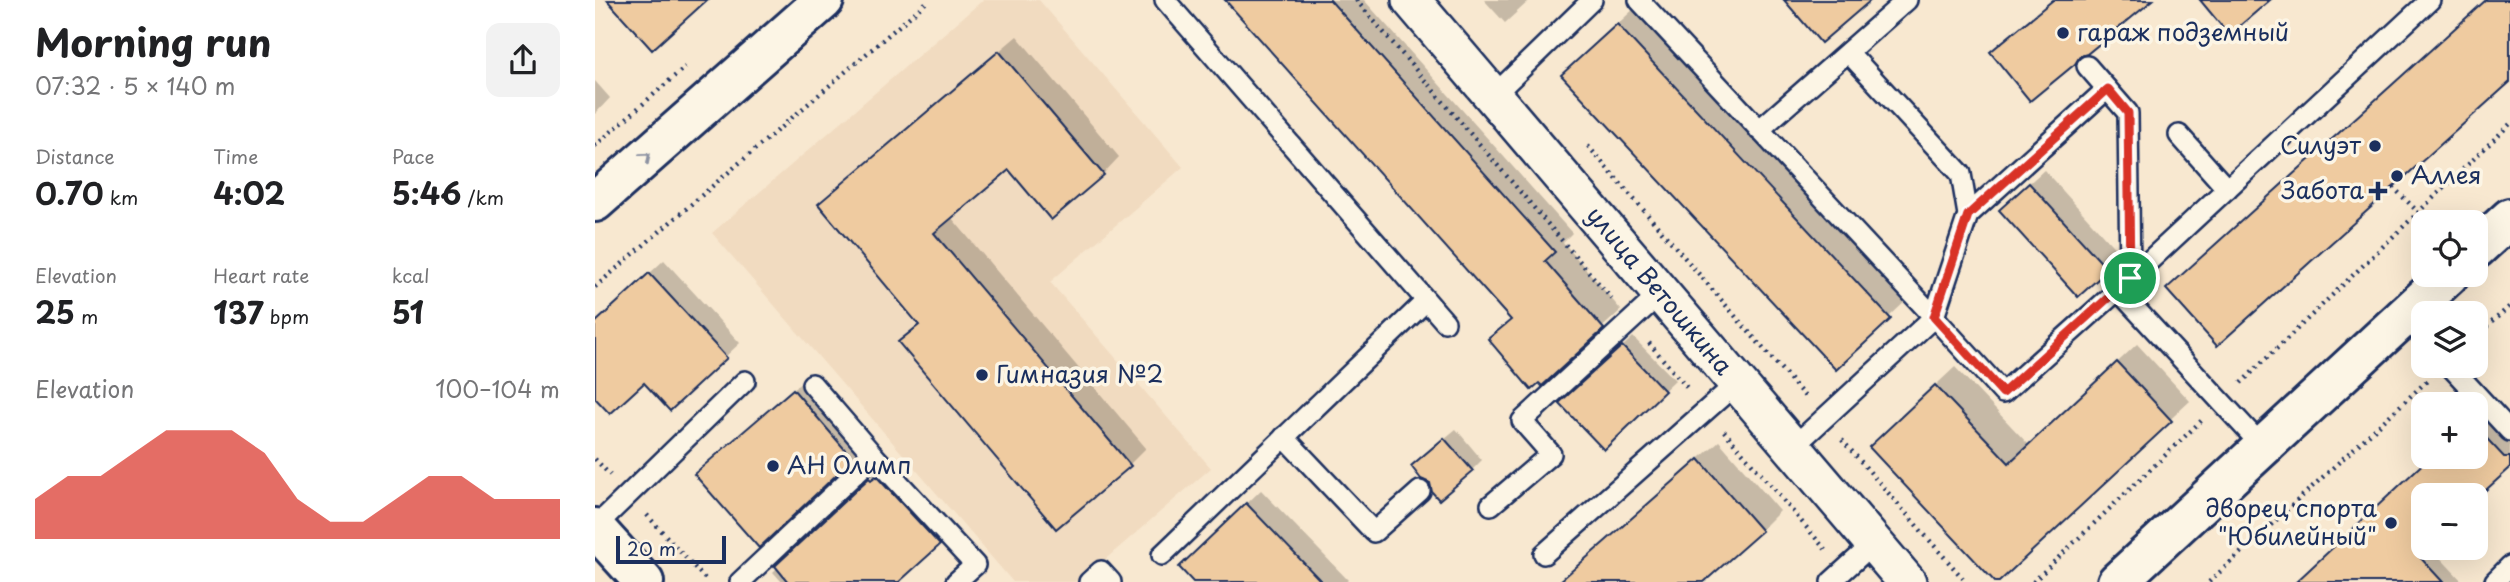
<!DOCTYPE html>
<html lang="en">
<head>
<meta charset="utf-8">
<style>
  :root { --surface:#fff; --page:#f2f2f2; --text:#202124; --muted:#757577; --accent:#d93025 }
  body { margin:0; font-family:"Playpen Sans",sans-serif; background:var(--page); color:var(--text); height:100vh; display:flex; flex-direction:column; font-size:26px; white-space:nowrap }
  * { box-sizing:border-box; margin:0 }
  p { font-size:23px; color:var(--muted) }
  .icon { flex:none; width:38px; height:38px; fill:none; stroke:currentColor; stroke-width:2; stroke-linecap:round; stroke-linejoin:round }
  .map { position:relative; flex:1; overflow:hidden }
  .side { display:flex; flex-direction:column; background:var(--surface); width:595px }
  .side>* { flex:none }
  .controls { position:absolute; left:1816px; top:210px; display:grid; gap:14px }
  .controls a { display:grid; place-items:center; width:77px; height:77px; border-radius:14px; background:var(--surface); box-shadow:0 7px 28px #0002; font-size:35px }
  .scale { position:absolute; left:21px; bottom:18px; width:110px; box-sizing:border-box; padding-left:7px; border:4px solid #1b2f5e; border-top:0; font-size:19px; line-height:24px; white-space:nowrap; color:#1b2f5e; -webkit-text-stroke:5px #fcf5e5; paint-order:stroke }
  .pin { position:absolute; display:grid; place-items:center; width:60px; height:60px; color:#fff; margin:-30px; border:4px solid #fff; border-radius:50%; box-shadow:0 2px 7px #0007 }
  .round { display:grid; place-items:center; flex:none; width:74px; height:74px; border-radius:14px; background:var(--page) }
  .summary { display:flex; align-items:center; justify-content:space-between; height:119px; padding:0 35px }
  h1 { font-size:38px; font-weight:700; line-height:52px }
  .figures { display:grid; grid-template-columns:repeat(3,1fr); gap:10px; height:119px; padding:7px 35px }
  .figures div { display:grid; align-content:center }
  .figures b { font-size:30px; font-weight:700 }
  .figures small { font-size:19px; font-weight:400 }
  .figures p { font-size:19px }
  .chart { height:196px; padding:14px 35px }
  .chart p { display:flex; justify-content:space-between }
  .chart svg { width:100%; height:126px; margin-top:7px; fill:var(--accent); opacity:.7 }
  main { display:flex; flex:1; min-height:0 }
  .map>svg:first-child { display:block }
  .built { fill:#f1dbc0 }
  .shadow { fill:#0003 }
  .building { fill:#efcba0; stroke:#1b2f5e; stroke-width:2 }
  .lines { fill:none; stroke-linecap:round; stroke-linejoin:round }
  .service-casing { stroke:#1b2f5e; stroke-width:24 }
  .minor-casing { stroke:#1b2f5e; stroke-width:42 }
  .tertiary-casing { stroke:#1b2f5e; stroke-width:44 }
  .secondary-casing { stroke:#1b2f5e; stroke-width:44 }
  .path { stroke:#1b2f5e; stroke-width:4.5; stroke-dasharray:2 5; stroke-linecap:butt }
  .service { stroke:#fcf5e5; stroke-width:19 }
  .minor { stroke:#fcf5e5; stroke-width:37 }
  .tertiary { stroke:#fcf5e5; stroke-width:38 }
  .secondary { stroke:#fcf5e5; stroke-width:38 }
  .oneway { stroke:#8c92a2 }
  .route-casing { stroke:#fff; stroke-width:14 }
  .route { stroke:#d93025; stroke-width:9 }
  .poi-dot { fill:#1b2f5e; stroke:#fcf5e5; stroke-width:2.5 }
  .labels { text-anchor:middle; stroke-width:7; stroke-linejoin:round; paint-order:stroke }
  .poi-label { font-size:24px; fill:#1b2f5e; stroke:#fcf5e5; text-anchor:start }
  .street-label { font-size:24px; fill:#1b2f5e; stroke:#fcf5e5 }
</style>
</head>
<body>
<main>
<section class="side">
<div class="summary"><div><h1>Morning run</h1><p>07:32 · 5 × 140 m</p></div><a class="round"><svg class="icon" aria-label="share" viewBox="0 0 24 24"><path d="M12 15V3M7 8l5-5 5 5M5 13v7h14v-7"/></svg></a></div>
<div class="figures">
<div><p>Distance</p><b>0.70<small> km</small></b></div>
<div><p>Time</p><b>4:02</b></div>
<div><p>Pace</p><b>5:46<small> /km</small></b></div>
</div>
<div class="figures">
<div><p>Elevation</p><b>25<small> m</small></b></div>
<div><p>Heart rate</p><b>137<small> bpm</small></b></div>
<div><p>kcal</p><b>51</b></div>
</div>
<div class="chart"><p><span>Elevation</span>100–104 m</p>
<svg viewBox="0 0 160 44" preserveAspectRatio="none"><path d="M0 44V30L10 22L20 22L30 14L40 6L50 6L60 6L70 14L80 30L90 38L100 38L110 30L120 22L130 22L140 30L150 30L160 30V44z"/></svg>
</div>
</section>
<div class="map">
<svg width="1915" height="582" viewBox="0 0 1915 582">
  <rect width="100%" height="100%" fill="#f8e8d0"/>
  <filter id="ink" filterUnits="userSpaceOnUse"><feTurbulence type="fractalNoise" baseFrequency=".0143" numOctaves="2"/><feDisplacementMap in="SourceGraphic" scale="14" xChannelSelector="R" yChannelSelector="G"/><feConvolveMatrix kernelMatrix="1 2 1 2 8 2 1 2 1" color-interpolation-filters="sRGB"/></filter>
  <g filter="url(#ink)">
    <polygon class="built" points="388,0 444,0 588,167 455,282 616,468 484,582 418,582 117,233"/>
    <g class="shadow">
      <polygon points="632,0 769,0 977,233 968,242 1026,310 947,383 896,339 917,319"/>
      <polygon points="889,0 935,0 910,23"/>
      <polygon points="1042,6 1314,298 1241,367 988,56"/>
      <polygon points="422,36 524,157 508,174 415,168 356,217 551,448 534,465 306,342 325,323 225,204 242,188"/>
      <polygon points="0,81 15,98 0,114"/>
      <polygon points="1449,170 1525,254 1511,268 1420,196"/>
      <polygon points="69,260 145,343 75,408 49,381 0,395 0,324"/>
      <polygon points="1038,337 1080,380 1009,448 977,393"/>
      <polygon points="1542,344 1595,401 1402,581 1295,428 1360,367 1434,445"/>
      <polygon points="209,380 267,448 256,458 112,464"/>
      <polygon points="1886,411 1915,442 1915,465 1881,495 1829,495 1829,548 1836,548 1868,582 1702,582 1837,457 1881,457 1881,416"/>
      <polygon points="861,429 887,460 877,470 828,456"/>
      <polygon points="1124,441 1185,511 1166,530 1107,582 965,582"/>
      <polygon points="289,465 358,530 302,582 187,582 178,572"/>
      <polygon points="666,490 753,580 751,582 601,582 586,567"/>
    </g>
    <g class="building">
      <polygon points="12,0 112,0 57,50"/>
      <polygon points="630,0 735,0 960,252 950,261 1009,329 947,386 944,383 936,390 893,339 916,320"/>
      <polygon points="1189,0 1276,0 1226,43"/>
      <polygon points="1458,0 1558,0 1492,54 1485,56 1480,64 1435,101 1395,52"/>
      <polygon points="1605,0 1675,0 1634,35"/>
      <polygon points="1891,0 1915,0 1915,82 1622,346 1571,289"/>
      <polygon points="1022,24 1296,319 1241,370 966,75"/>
      <polygon points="404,51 509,175 456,220 414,170 339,233 536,466 461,529 303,342 324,325 223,204"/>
      <polygon points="1434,183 1513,270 1483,297 1404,210"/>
      <polygon points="54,273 132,358 75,411 49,383 15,414 0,398 0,323"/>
      <polygon points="1027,346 1070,391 1009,450 964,403"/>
      <polygon points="1522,362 1577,421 1404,582 1400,582 1274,447 1340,385 1414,463"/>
      <polygon points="198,389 258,459 164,548 99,474"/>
      <polygon points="1881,427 1909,457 1915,457 1915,468 1881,499 1881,495 1829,495 1829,548 1822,554 1848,582 1701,582 1835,457 1881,457"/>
      <polygon points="849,438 878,471 844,500 837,492 835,483 826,479 816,466"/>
      <polygon points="1104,459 1167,531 1109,582 964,582"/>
      <polygon points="281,476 345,545 304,582 193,582 180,566 274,478 276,480"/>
      <polygon points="651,503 727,582 598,582 584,567"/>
    </g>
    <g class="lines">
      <defs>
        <g id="service">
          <polyline points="570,0 850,322"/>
          <polyline points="1044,0 1339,317 1373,215 1366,174 1253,52"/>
          <polyline points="1492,66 1533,113 1535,278"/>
          <polyline points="898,96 997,0"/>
          <polyline points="1164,130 1312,0"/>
          <polyline points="1584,135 1632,189"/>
          <polyline points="1373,215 1512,89"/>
          <polyline points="1809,316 1829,337"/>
          <polyline points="1855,366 1915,431"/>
          <polyline points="217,384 279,456"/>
          <polyline points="689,437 779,532 825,491"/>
          <polyline points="1668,447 1523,290 1835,0"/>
          <polyline points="1197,448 1339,317 1408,393 1523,290"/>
          <polyline points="896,505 956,454 927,421 1066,293"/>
          <polyline points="0,527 150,381"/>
          <polyline points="949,554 1142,383"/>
          <polyline points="567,555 831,301"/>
          <polyline points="1900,581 1915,566"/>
          <polyline points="145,582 279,456 380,565 361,582"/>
          <polyline points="494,582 506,571 516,582"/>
          <polyline points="1236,582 1279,543"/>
        </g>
        <polyline id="minor" points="816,0 1312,582"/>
        <g id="tertiary">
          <polyline points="0,202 229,0"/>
          <polyline points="1881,249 1915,218"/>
          <polyline points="1522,582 1854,275"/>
        </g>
        <polyline id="secondary" points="0,528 49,582"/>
      </defs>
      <use href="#service" class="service-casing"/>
      <use href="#minor" class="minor-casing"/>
      <use href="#tertiary" class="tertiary-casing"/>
      <use href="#secondary" class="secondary-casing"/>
      <g class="path">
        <polyline points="761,0 1017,299"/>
        <polyline points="0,146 90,67"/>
        <polyline points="993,146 1212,399"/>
        <polyline points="1798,187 1823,212"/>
        <polyline points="0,287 334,0"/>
        <polyline points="1881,336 1915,306"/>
        <polyline points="1054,343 1094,390"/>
        <polyline points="1646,383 1915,124"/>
        <polyline points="1129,431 1230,549"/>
        <polyline points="1247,440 1371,582"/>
        <polyline points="0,459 15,475"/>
        <polyline points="52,515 113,582"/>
        <polyline points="1438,582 1607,420"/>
        <polyline points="1614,582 1832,381"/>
      </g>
      <use href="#service" class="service"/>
      <use href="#minor" class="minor"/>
      <use href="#tertiary" class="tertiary"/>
      <use href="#secondary" class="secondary"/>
    </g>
    <defs><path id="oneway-chevron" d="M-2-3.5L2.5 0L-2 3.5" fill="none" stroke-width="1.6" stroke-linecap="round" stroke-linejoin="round" transform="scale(1.75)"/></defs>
    <use class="oneway" href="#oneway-chevron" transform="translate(51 157) rotate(-41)"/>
  </g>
  <g class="lines" filter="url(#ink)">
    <defs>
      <polygon id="route" points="1513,89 1533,113 1535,278 1408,393 1339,317 1373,215"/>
    </defs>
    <use href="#route" class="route-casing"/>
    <use href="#route" class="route"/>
  </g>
  <g class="poi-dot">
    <circle cx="1468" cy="33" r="7"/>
    <circle cx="1780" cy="146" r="7"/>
    <circle cx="1802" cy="176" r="7"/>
    <path d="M1779.5 180.5h7v7h7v7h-7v7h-7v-7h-7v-7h7z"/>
    <circle cx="387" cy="375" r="7"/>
    <circle cx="178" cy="466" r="7"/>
    <circle cx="1796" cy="523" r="7"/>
  </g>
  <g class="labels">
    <g class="poi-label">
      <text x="1482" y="41">гараж подземный</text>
      <text x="1766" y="154" text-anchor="end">Силуэт</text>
      <text x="1816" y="184">Аллея</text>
      <text x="1769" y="199" text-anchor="end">Забота</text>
      <text x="401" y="383">Гимназия №2</text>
      <text x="192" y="474">АН Олимп</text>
      <text x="1782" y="517" text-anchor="end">дворец спорта<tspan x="1782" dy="28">"Юбилейный"</tspan></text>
    </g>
    <g class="street-label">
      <text transform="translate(1064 291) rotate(50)" y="8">улица Ветошкина</text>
    </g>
  </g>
</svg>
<div class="controls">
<a><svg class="icon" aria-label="locate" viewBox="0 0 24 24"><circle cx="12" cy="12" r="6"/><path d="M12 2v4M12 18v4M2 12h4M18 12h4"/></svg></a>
<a><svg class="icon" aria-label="layers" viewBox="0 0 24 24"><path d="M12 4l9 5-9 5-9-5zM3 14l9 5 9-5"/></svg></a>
<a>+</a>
<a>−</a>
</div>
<div class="scale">20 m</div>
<div class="pin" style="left:1535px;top:278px;background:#1e9e55"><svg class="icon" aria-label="arrive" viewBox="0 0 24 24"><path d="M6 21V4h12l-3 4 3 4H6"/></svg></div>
</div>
</main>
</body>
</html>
